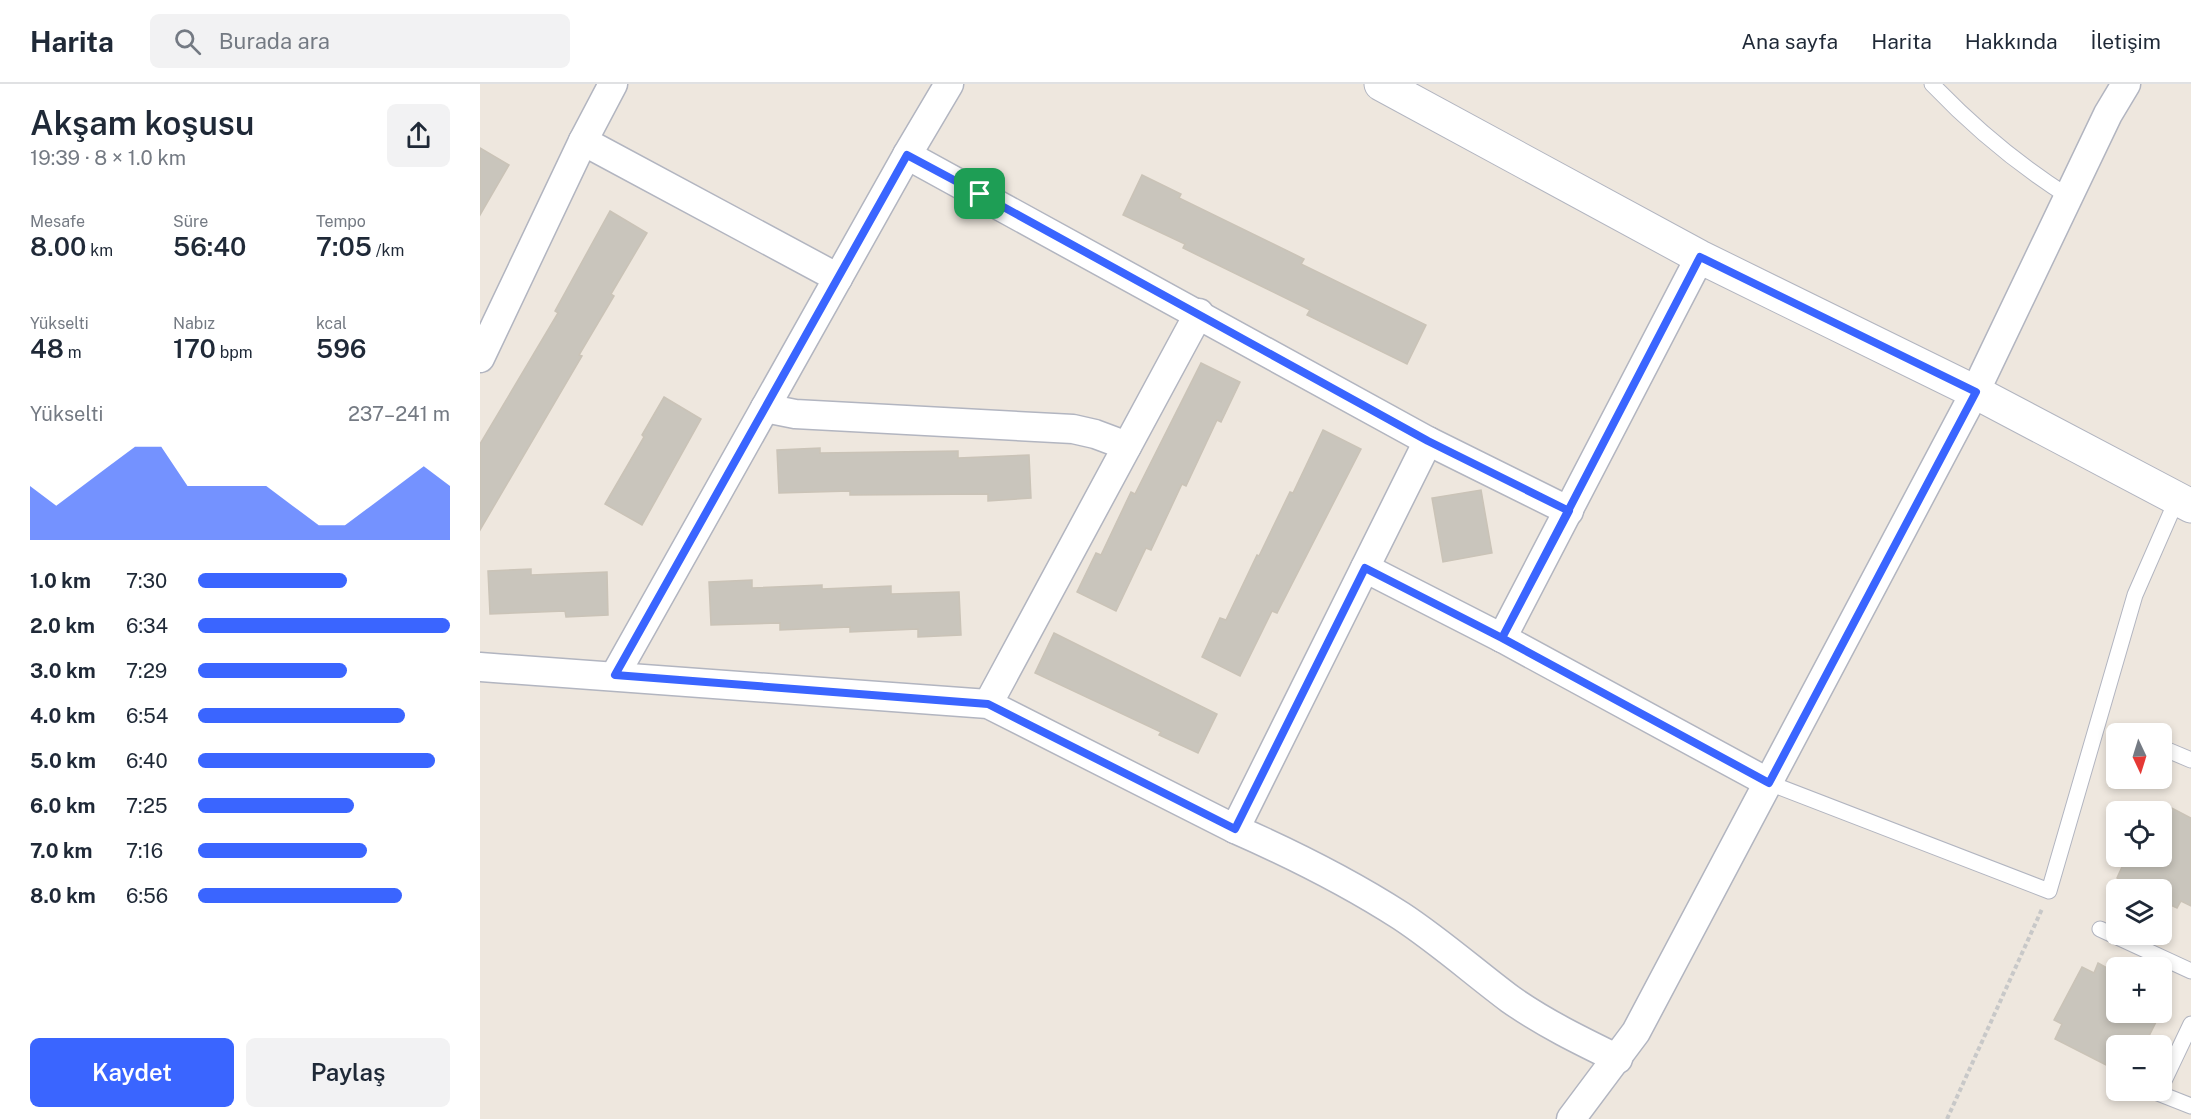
<!DOCTYPE html>
<html lang="tr">
<head>
<meta charset="utf-8">
<style>
  :root { --surface:#fff; --page:#f2f2f3; --text:#1f2937; --muted:#747a83; --line:#e0e1e3; --accent:#3a65ff }
  body { margin:0; font-family:"Public Sans",sans-serif; background:var(--page); color:var(--text); height:100vh; display:flex; flex-direction:column; font-size:22px; white-space:nowrap }
  * { box-sizing:border-box; margin:0 }
  p { font-size:20px; color:var(--muted) }
  .icon { flex:none; width:33px; height:33px; fill:none; stroke:currentColor; stroke-width:2; stroke-linecap:round; stroke-linejoin:round }
  .map { position:relative; flex:1; overflow:hidden }
  .drawer { display:flex; flex-direction:column; background:var(--surface); width:480px }
  .drawer>* { flex:none }
  .needle { width:39px; rotate:176deg }
  .fabs { position:absolute; left:1626px; top:639px; display:grid; gap:12px }
  .fabs a { display:grid; place-items:center; width:66px; height:66px; border-radius:9px; background:var(--surface); box-shadow:0 3px 9px #0003; font-size:30px }
  .pin { position:absolute; display:grid; place-items:center; width:51px; height:51px; color:#fff; margin:-26px; border-radius:12px; box-shadow:0 3px 9px #0006 }
  .round { display:grid; place-items:center; flex:none; width:63px; height:63px; border-radius:9px; background:var(--page) }
  .summary { display:flex; align-items:center; justify-content:space-between; height:102px; padding:0 30px }
  h1 { font-size:33px; font-weight:600; line-height:45px }
  .figures { display:grid; grid-template-columns:repeat(3,1fr); gap:9px; height:102px; padding:6px 30px }
  .figures div { display:grid; align-content:center }
  .figures b { font-size:26px; font-weight:600 }
  .figures small { font-size:16px; font-weight:400 }
  .figures p { font-size:16px }
  .chart { height:168px; padding:12px 30px }
  .chart p { display:flex; justify-content:space-between }
  .chart svg { width:100%; height:108px; margin-top:6px; fill:var(--accent); opacity:.7 }
  .button { display:flex; gap:12px; margin-top:auto; padding:12px 30px }
  .button a { flex:1; height:69px; border-radius:9px; background:var(--accent); color:#fff; font-size:24px; font-weight:600; line-height:69px; text-align:center }
  .button a+a { background:var(--page); color:var(--text) }
  ul { padding:0 30px; list-style:none; font-size:20px }
  li { display:grid; grid-template-columns:96px 72px 1fr; align-items:center; height:45px }
  li i { height:15px; border-radius:8px; background:var(--accent) }
  header { display:flex; align-items:center; gap:36px; box-sizing:border-box; height:84px; padding:0 30px; background:var(--surface); border-bottom:2px solid var(--line) }
  header strong { font-size:28px }
  nav { display:flex; gap:33px; margin-inline-start:auto; font-size:21px }
  .search { width:420px; height:54px; background:var(--page); display:flex; align-items:center; gap:15px; box-sizing:border-box; padding:0 21px; border-radius:9px; color:var(--muted); font-size:22px }
  main { display:flex; flex:1; min-height:0 }
  .map>svg:first-child { display:block }
  .building { fill:#c9c5bc; stroke:#cac3b7; stroke-width:1.5 }
  .lines { fill:none; stroke-linecap:round; stroke-linejoin:round }
  .lane-casing { stroke:#b2b5c0; stroke-width:17 }
  .street-casing { stroke:#b2b5c0; stroke-width:31 }
  .secondary-casing { stroke:#b2b5c0; stroke-width:35 }
  .path { stroke:#c8c8c8; stroke-width:4; stroke-dasharray:4.5 3; stroke-linecap:butt }
  .lane { stroke:#fff; stroke-width:15 }
  .street { stroke:#fff; stroke-width:28 }
  .secondary { stroke:#fff; stroke-width:33 }
  .route-casing { stroke:#fff; stroke-width:12 }
  .route { stroke:#3a65ff; stroke-width:8 }
</style>
</head>
<body>
<header>
<strong>Harita</strong>
<div class="search"><svg class="icon" aria-label="search" viewBox="0 0 24 24"><circle cx="10" cy="10" r="6"/><path d="M15 15l6 6"/></svg>Burada ara</div>
<nav><a>Ana sayfa</a><a>Harita</a><a>Hakkında</a><a>İletişim</a></nav>
</header>
<main>
<section class="drawer">
<div class="summary"><div><h1>Akşam koşusu</h1><p>19:39 · 8 × 1.0 km</p></div><a class="round"><svg class="icon" aria-label="share" viewBox="0 0 24 24"><path d="M12 15V3M7 8l5-5 5 5M5 13v7h14v-7"/></svg></a></div>
<div class="figures">
<div><p>Mesafe</p><b>8.00<small> km</small></b></div>
<div><p>Süre</p><b>56:40</b></div>
<div><p>Tempo</p><b>7:05<small> /km</small></b></div>
</div>
<div class="figures">
<div><p>Yükselti</p><b>48<small> m</small></b></div>
<div><p>Nabız</p><b>170<small> bpm</small></b></div>
<div><p>kcal</p><b>596</b></div>
</div>
<div class="chart"><p><span>Yükselti</span>237–241 m</p>
<svg viewBox="0 0 160 44" preserveAspectRatio="none"><path d="M0 44V22L10 30L20 22L30 14L40 6L50 6L60 22L70 22L80 22L90 22L100 30L110 38L120 38L130 30L140 22L150 14L160 22V44z"/></svg>
</div>
<ul>
<li><b>1.0 km</b>7:30<i style="width:59%"></i></li>
<li><b>2.0 km</b>6:34<i style="width:100%"></i></li>
<li><b>3.0 km</b>7:29<i style="width:59%"></i></li>
<li><b>4.0 km</b>6:54<i style="width:82%"></i></li>
<li><b>5.0 km</b>6:40<i style="width:94%"></i></li>
<li><b>6.0 km</b>7:25<i style="width:62%"></i></li>
<li><b>7.0 km</b>7:16<i style="width:67%"></i></li>
<li><b>8.0 km</b>6:56<i style="width:81%"></i></li>
</ul>
<div class="button"><a>Kaydet</a><a>Paylaş</a></div>
</section>
<div class="map">
<svg width="1711" height="1035" viewBox="0 0 1711 1035">
  <rect width="100%" height="100%" fill="#eee7de"/>
  <g class="building">
    <polygon points="0,64 29,81 0,131"/>
    <polygon points="662,91 701,110 699,114 824,175 821,180 946,241 927,280 827,231 830,226 703,164 705,160 643,131"/>
    <polygon points="130,127 167,149 131,210 134,212 99,271 102,272 0,446 0,360 78,229 75,227"/>
    <polygon points="721,279 760,298 741,338 737,336 706,402 702,400 671,466 666,464 636,527 597,508 616,469 621,471 651,408 655,410"/>
    <polygon points="184,313 221,335 162,441 125,420 164,353 162,351"/>
    <polygon points="843,346 881,365 797,529 792,527 760,592 722,573 740,534 746,536 777,471 779,472 810,408 813,409"/>
    <polygon points="340,364 340,369 478,367 478,374 549,371 551,414 508,417 508,410 370,411 370,407 299,409 297,366"/>
    <polygon points="1001,406 1012,469 963,478 952,414"/>
    <polygon points="51,485 51,491 127,488 128,531 86,533 85,527 10,530 8,487"/>
    <polygon points="272,496 272,504 342,501 342,505 411,502 411,510 479,508 481,551 438,553 438,545 370,548 370,543 300,546 300,539 231,541 229,498"/>
    <polygon points="574,549 737,630 718,669 679,651 681,648 555,589"/>
    <polygon points="1682,719 1711,734 1711,822 1701,817 1697,824 1682,817 1682,806 1660,806 1637,794 1647,772 1682,772"/>
    <polygon points="1618,879 1636,889 1636,928 1681,928 1664,962 1636,962 1636,986 1575,955 1582,940 1574,936 1602,883 1614,889"/>
  </g>
  <g class="lines">
    <defs>
      <g id="lane">
        <path d="M1452,0c42,44 85,80 137,113"/>
        <polyline points="1685,665 1711,676"/>
        <polyline points="1289,699 1569,807 1655,511 1697,415"/>
        <polyline points="1620,845 1711,887"/>
        <polyline points="1682,1001 1711,940"/>
        <polyline points="1679,1006 1678,1009 1711,1022"/>
      </g>
      <g id="street">
        <polyline points="103,57 358,194"/>
        <polyline points="427,71 948,357 1089,427"/>
        <polyline points="0,274 103,57 133,0"/>
        <polyline points="285,324 315,330 593,345 615,350 647,362"/>
        <polyline points="885,484 1022,554 1289,699"/>
        <polyline points="1022,554 1220,173"/>
        <polyline points="0,583 508,620 755,745 948,357"/>
        <polyline points="135,591 427,71 469,0"/>
        <polyline points="508,620 719,229"/>
        <path d="M755,745c57,25 113,53 166,87 38,25 73,56 109,83 34,24 71,42 108,60"/>
        <polyline points="1091,1035 1156,948 1495,308 1628,30 1646,0"/>
      </g>
      <polyline id="secondary" points="901,0 1220,173 1495,308 1711,422"/>
    </defs>
    <use href="#lane" class="lane-casing"/>
    <use href="#street" class="street-casing"/>
    <use href="#secondary" class="secondary-casing"/>
    <polyline class="path" points="1467,1035 1562,825"/>
    <use href="#lane" class="lane"/>
    <use href="#street" class="street"/>
    <use href="#secondary" class="secondary"/>
  </g>
  <g class="lines">
    <defs>
      <polyline id="route" points="500,110 427,71 135,591 508,620 755,745 885,484 1022,554 1220,173 1496,308 1289,699 1022,554 1089,427 948,357 500,110"/>
    </defs>
    <use href="#route" class="route-casing"/>
    <use href="#route" class="route"/>
  </g>
</svg>
<div class="fabs">
<a><svg class="needle" viewBox="-14 -14 28 28"><path d="M0-13l5 13h-10z" fill="#e53935"/><path d="M0 13l5-13h-10z" fill="#747a83"/></svg></a>
<a><svg class="icon" aria-label="locate" viewBox="0 0 24 24"><circle cx="12" cy="12" r="6"/><path d="M12 2v4M12 18v4M2 12h4M18 12h4"/></svg></a>
<a><svg class="icon" aria-label="layers" viewBox="0 0 24 24"><path d="M12 4l9 5-9 5-9-5zM3 14l9 5 9-5"/></svg></a>
<a>+</a>
<a>−</a>
</div>
<div class="pin" style="left:500px;top:110px;background:#1e9e55"><svg class="icon" aria-label="arrive" viewBox="0 0 24 24"><path d="M6 21V4h12l-3 4 3 4H6"/></svg></div>
</div>
</main>
</body>
</html>
